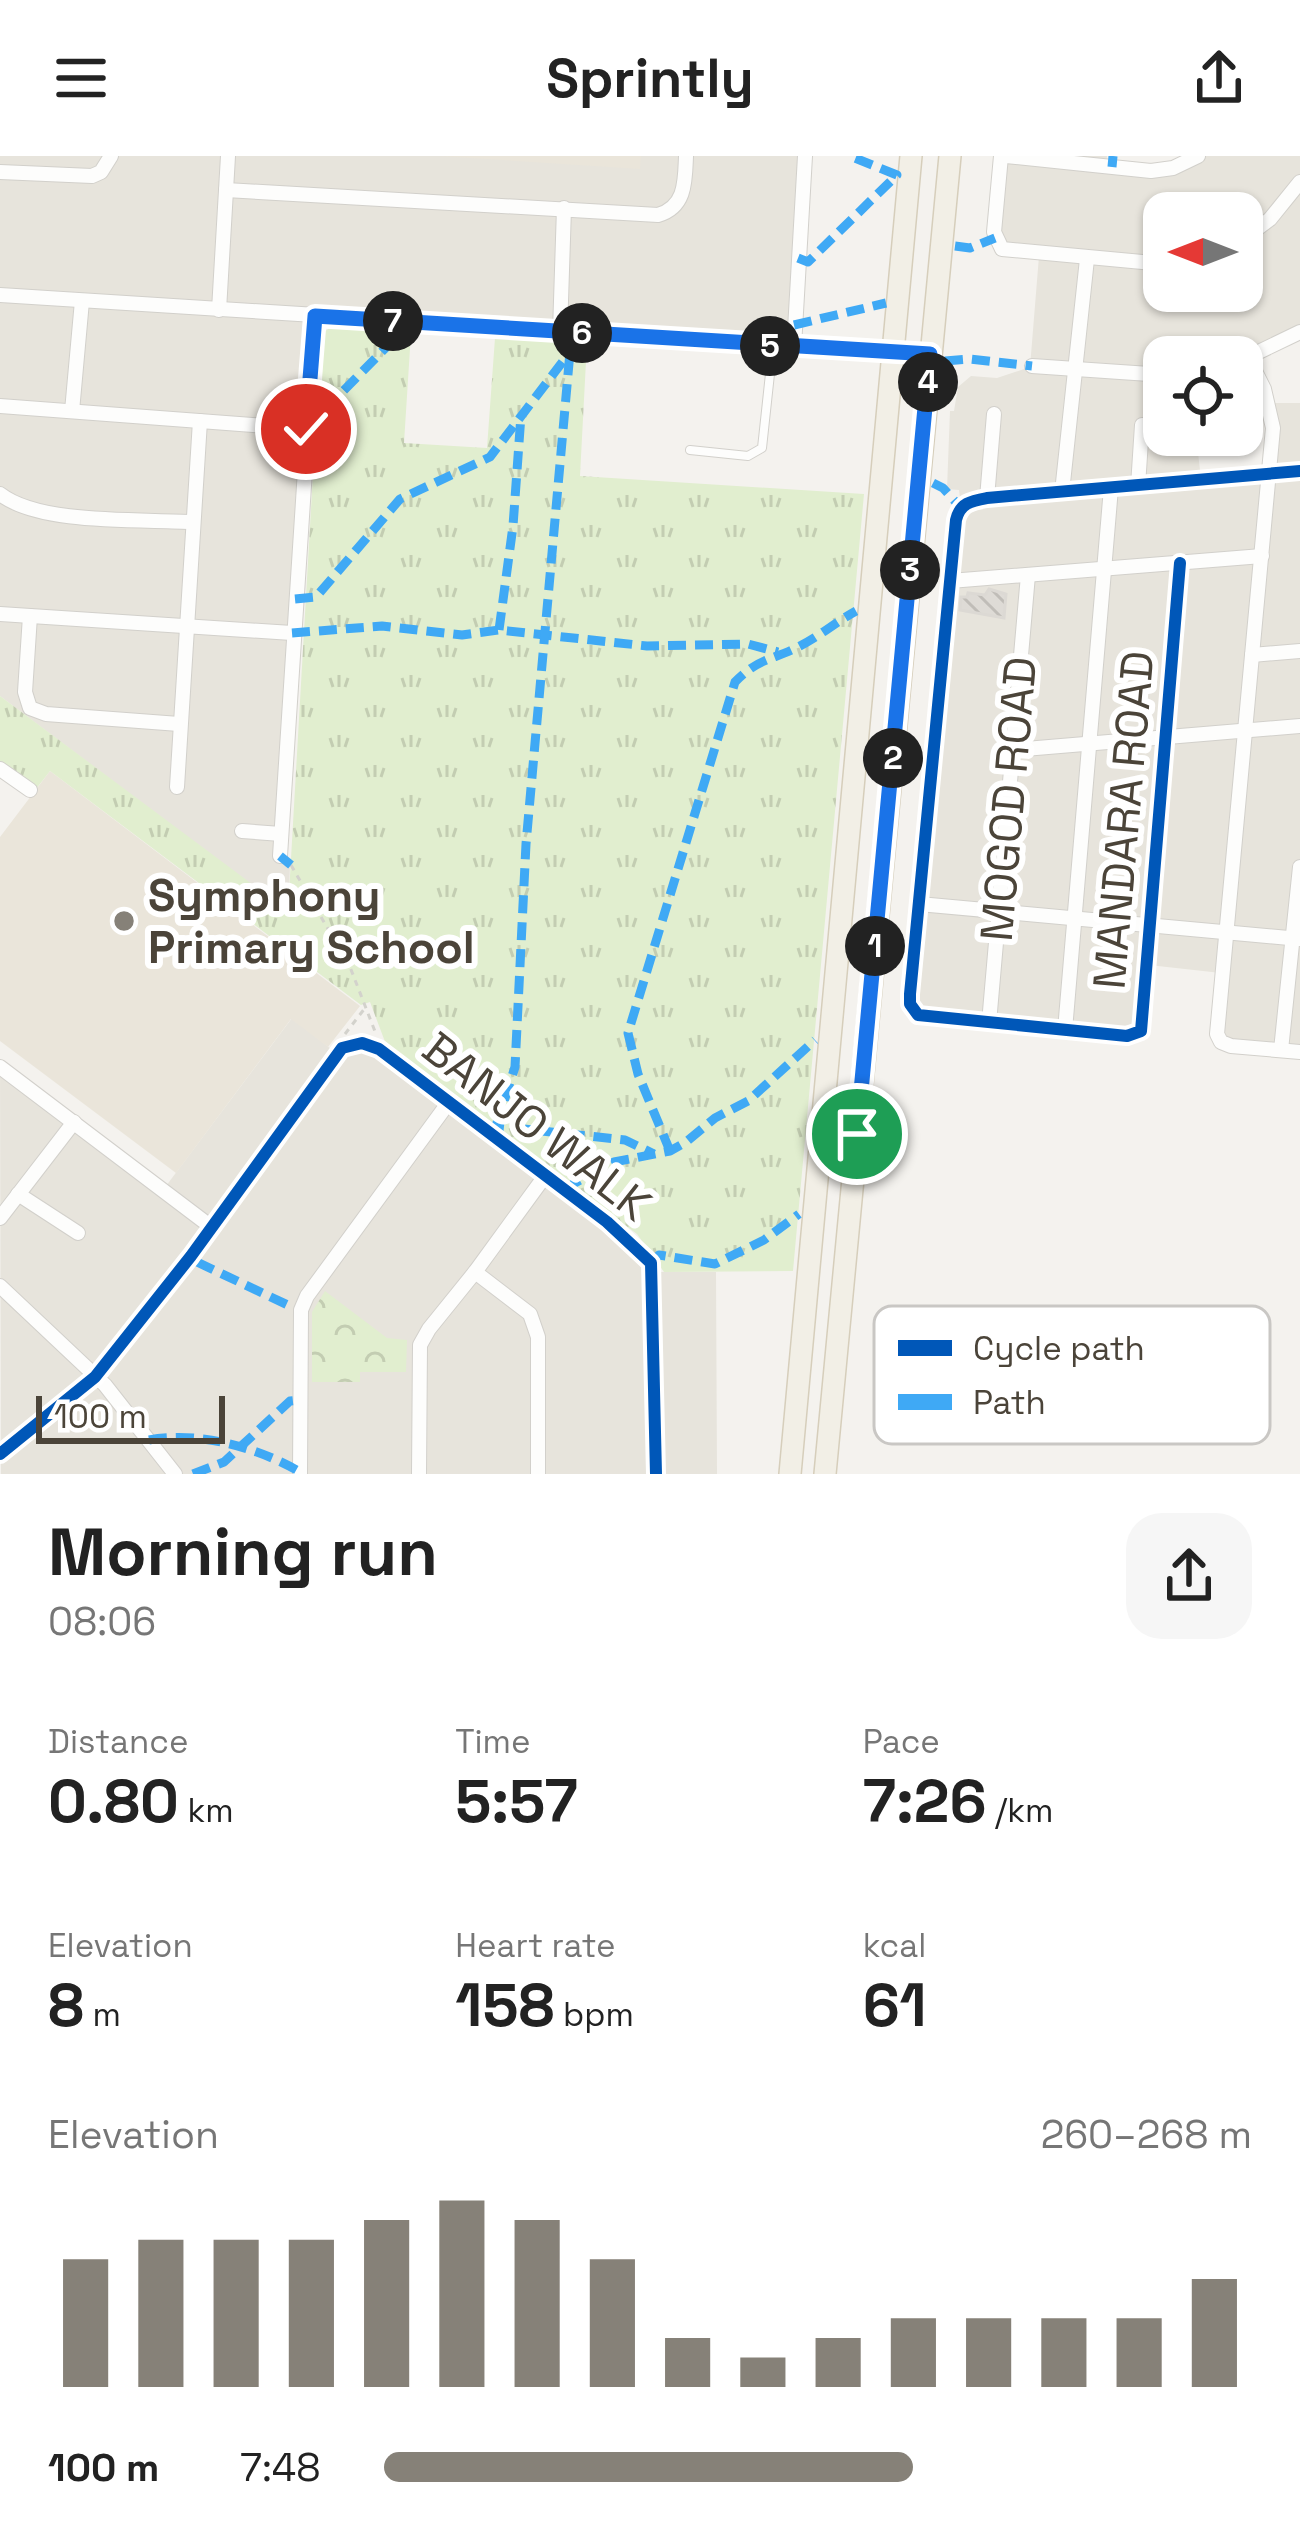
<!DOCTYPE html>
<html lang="en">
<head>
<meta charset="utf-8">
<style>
  :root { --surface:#fff; --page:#f6f6f6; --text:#222; --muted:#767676; --accent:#868178 }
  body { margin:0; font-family:"Space Grotesk",sans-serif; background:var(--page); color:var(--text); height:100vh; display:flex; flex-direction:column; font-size:45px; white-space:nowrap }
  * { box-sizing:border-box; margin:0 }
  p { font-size:39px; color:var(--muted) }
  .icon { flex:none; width:66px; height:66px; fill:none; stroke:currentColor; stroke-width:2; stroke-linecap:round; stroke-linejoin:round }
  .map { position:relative; height:1318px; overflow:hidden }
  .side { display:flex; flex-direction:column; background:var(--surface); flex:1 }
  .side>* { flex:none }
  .needle { width:78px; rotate:270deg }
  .buttons { position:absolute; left:1143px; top:36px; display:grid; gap:24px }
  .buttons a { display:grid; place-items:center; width:120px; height:120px; border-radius:24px; background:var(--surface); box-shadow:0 3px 9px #0004; font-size:60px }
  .scale { position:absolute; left:36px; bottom:30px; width:189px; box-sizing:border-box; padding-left:12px; border:6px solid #4b4439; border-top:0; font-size:33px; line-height:42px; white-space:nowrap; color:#4b4439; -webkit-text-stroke:9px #fff; paint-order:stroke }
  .pin { position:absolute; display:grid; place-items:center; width:102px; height:102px; color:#fff; margin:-51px; border:6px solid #fff; border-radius:50%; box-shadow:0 3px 12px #0007 }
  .km { position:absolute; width:60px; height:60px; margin:-30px; border-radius:50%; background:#222; color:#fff; font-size:33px; line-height:60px; text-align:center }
  .round { display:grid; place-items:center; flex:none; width:126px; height:126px; border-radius:36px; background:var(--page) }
  .overview { display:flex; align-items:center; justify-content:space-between; height:204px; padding:0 48px }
  h1 { font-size:66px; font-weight:600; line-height:90px }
  .stats { display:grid; grid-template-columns:repeat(3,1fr); gap:18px; height:204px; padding:12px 48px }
  .stats div { display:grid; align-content:center }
  .stats b { font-size:60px; font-weight:600 }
  .stats small { font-size:33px; font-weight:400 }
  .stats p { font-size:33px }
  .chart { height:336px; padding:24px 48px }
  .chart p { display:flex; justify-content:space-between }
  .chart svg { width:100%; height:216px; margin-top:12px; stroke:var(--accent); stroke-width:6 }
  ul { padding:0 48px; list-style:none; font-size:39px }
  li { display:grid; grid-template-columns:192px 144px 1fr; align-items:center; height:90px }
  li i { height:30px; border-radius:15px; background:var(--accent) }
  header { display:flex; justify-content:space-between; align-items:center; height:156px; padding:0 48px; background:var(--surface); font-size:54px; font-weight:600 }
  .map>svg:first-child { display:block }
  .residential { fill:#e7e4dc; fill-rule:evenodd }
  .education { fill:#eae5da }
  .grass { fill:url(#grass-tufts) }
  .park { fill:url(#park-crowns) }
  .building { fill:url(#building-back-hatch); stroke:#dcd9d4; stroke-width:3 }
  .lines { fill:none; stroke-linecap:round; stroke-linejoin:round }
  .service-casing { stroke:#d2d0cb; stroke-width:10 }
  .minor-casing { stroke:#d2d0cb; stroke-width:16 }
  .primary-casing { stroke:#d6cebb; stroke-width:24 }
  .path { stroke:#d3d2cc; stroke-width:3; stroke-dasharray:6 6; stroke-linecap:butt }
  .service { stroke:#fdfdfc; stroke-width:8 }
  .minor { stroke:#fdfdfc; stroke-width:14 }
  .primary { stroke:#f2efe6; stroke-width:21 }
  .quiet { stroke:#3fa9f5; stroke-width:9; stroke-dasharray:18 9; stroke-linecap:butt }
  .cycleway-casing { stroke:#fff; stroke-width:20 }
  .cycleway { stroke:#0057b8; stroke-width:12 }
  .route-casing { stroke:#fff; stroke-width:24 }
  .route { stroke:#1a73e8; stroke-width:15 }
  .poi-dot { fill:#868178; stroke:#fff; stroke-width:4.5 }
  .labels { text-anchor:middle; stroke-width:12; stroke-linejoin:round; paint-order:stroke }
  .street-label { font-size:45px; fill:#4b4439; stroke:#fff }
  .poi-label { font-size:45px; font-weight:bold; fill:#4b4439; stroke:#fff; text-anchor:start }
  .key { fill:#fff; stroke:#c9c7c4; stroke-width:3 }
  .key-label { font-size:33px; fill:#4b4439 }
</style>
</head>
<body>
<header><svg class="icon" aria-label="menu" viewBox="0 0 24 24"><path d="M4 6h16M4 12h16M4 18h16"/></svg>Sprintly<svg class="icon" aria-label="share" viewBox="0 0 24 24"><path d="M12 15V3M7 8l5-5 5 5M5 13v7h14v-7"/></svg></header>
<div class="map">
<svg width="1300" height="1318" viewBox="0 0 1300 1318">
  <defs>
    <pattern id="grass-tufts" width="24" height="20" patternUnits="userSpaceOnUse" patternTransform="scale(3)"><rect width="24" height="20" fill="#e1eecf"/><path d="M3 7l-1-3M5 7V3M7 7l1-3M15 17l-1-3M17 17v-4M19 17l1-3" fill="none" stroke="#c3cdb2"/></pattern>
    <pattern id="park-crowns" width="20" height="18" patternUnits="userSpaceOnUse" patternTransform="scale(3)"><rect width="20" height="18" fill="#e1eecf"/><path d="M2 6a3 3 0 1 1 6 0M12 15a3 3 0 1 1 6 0" fill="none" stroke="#c3cdb2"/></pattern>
    <pattern id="building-back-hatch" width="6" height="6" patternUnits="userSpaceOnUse" patternTransform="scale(3)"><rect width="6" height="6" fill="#dedbd6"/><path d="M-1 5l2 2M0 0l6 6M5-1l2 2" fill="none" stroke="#c0bdb8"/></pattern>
  </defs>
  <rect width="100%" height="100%" fill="#f4f2ee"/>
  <g class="residential">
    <polygon points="0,0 806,0 793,190 315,162 282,698 290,710 288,757 0,540"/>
    <path d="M1001,0h106l-1,8 45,5 45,-13h104v176l-58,25h-78v78h32l5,44 66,-6 1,-70h32v650l-80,-11 1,-69 -72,-8 -7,66 -218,-13 -16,-25 53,-488 -2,-15 -12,-1 3,-78h4l4,-24 13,-11 26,2 33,-11 9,-111 -43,-15zM1164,57h78v78h-78z"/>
    <polygon points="292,862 336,897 366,885 640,1088 656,1116 716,1116 717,1318 1,1318 0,905 166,1030"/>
  </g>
  <g class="education">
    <polygon points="439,0 641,0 640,13"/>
    <polygon points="50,615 360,850 328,891 291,863 176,1017 0,885 0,681"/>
  </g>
  <polygon class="grass" points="331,171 411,177 404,287 487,292 495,182 587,186 580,320 864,338 793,1115 664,1116 637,1078 387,891 370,846 361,849 50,615 36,633 0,606 0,540 288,755 321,178"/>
  <polygon class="park" points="325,1135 387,1182 407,1184 406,1216 360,1216 360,1226 312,1226 312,1156"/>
  <polygon class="building" points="989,433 1006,438 1004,462 960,454 961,441 967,441 968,437 985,439"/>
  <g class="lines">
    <defs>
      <polyline id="service" points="690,294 748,300 762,292 773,190"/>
      <g id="minor">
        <polyline points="1001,0 994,76 1002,93 1164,108"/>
        <polyline points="1006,0 1151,15 1173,12 1198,0"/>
        <polyline points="0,16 92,20 101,16 111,0"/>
        <path d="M226,34l432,25c28,-8 27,-34 28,-59"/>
        <polyline points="1242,84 1270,63 1300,26"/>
        <polyline points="0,139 930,198"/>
        <polyline points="219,154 228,0"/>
        <polyline points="560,176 564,52"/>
        <polyline points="794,191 805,0"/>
        <polyline points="1248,201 1264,233 1273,272 1217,878 1221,886 1231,890 1300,896"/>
        <polyline points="1242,204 1300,176"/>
        <polyline points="1032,210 1164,219"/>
        <polyline points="0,250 306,273"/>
        <polyline points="72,255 82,145"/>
        <polyline points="1138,330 1142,269"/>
        <polyline points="1062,336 1087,103"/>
        <path d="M0,338c40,31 140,25 192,28"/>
        <polyline points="987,342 994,258"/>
        <path d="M1180,407l-39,468 -14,5 -209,-21 -8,-11v-10l46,-474c4,-17 15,-19 31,-22l313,-27"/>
        <polyline points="950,425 1262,400"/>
        <polyline points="0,458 292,477"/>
        <polyline points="30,460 25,536 30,552 46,558 179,568"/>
        <polyline points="1252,499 1300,495"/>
        <polyline points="1013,594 1300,570"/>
        <polyline points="0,613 30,634"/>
        <polyline points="177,631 200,265"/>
        <polyline points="242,675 281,678"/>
        <polyline points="280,700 315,160"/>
        <polyline points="919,748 1300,783"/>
        <polyline points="989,867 1028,419"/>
        <polyline points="1065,874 1111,332"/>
        <polyline points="1281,894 1300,711"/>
        <polyline points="0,911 210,1070"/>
        <polyline points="18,1038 78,1077"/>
        <polyline points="0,1062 74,966"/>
        <polyline points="475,1116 530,1158 538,1181 538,1318"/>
        <polyline points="0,1130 105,1229 175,1318"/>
        <polyline points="0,1298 95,1221 191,1100 342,892 362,887 379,893 607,1066 651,1107 656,1318"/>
        <polyline points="300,1318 301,1154 307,1140 449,946"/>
        <polyline points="419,1318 420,1189 429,1173 475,1116 545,1020"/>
      </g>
      <g id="primary">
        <polyline points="790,1318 911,0"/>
        <polyline points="825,1318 950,0"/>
      </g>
    </defs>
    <use href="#service" class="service-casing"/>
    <use href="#minor" class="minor-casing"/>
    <use href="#primary" class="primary-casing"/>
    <g class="path">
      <polyline points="291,709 350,811 376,878"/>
      <polyline points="345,878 365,852"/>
    </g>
    <use href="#service" class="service"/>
    <use href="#minor" class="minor"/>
    <use href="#primary" class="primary"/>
    <g class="quiet">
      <polyline points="1112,11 1113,0"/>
      <polyline points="955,90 970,92 995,82"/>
      <polyline points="798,102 808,106 897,19 850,0"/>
      <polyline points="794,169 886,147"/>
      <polyline points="945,205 970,203 1032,210"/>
      <polyline points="306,273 411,166"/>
      <polyline points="933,327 943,332 961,352"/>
      <polyline points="295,443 316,441 400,343 490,301 570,196"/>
      <polyline points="499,474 513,370 521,259"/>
      <polyline points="292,477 382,470 462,479 499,474 647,490 748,488 778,496"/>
      <polyline points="280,700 291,709"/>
      <polyline points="496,970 515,911 526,688 570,196 560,176"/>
      <polyline points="490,978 496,970 625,984 654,998"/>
      <path d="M670,995l-32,-77 -10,-41 107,-351c24,-24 34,-21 61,-34 21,-10 40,-26 60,-37"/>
      <polyline points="568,1037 573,1028 614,1006 670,995 686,986 715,962 748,945 815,884"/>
      <polyline points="197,1106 294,1152"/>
      <polyline points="651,1107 659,1099 715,1108 764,1084 799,1058"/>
      <path d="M149,1284c50,-9 108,7 151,32"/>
      <polyline points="193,1318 224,1306 290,1245 299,1244"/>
    </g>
    <defs>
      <g id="cycleway">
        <path d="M1180,407l-39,468 -14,5 -209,-21 -8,-11v-10l46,-474c4,-17 15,-19 31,-22l313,-27"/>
        <polyline points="0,1298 95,1221 191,1100 342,892 362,887 379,893 607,1066 651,1107 656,1318"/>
      </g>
    </defs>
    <use href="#cycleway" class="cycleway-casing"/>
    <use href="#cycleway" class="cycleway"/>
  </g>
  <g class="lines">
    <defs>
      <polyline id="route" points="306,273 315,160 930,198 857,978"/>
    </defs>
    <use href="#route" class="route-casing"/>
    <use href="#route" class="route"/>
  </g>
  <circle class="poi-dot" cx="124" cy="765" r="12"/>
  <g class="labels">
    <g class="street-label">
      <text transform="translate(1008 643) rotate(-85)" y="16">MOGOD ROAD</text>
      <text transform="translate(1123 664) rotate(-85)" y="16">MANDARA ROAD</text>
      <text transform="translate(537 970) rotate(38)" y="16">BANJO WALK</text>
    </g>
    <g class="poi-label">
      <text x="148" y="755">Symphony<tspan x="148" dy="52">Primary School</tspan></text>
    </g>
  </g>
  <rect x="874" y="1150" width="396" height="138" rx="18" class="key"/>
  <rect x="898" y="1184" width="54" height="16" fill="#0057b8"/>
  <rect x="898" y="1238" width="54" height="16" fill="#3fa9f5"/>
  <g class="key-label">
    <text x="973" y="1204">Cycle path</text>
    <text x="973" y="1258">Path</text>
  </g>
</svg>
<div class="buttons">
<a><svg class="needle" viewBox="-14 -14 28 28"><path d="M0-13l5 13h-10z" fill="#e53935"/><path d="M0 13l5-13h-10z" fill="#767676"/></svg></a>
<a><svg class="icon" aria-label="locate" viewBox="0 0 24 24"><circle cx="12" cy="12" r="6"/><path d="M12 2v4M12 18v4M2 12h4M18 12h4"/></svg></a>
</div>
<div class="scale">100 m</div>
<div class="pin" style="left:857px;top:978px;background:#1e9e55"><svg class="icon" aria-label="arrive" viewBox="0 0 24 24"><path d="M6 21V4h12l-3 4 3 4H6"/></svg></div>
<div class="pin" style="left:306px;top:273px;background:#d93025"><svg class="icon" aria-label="check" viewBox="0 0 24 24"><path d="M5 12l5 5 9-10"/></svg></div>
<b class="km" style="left:875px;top:790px">1</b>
<b class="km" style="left:893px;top:602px">2</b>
<b class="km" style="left:910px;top:414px">3</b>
<b class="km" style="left:928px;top:226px">4</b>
<b class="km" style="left:770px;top:190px">5</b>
<b class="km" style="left:582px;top:177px">6</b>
<b class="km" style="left:393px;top:165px">7</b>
</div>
<section class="side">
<div class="overview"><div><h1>Morning run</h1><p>08:06</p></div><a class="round"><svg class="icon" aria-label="share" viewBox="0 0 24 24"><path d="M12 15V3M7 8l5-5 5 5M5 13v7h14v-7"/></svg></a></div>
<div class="stats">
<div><p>Distance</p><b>0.80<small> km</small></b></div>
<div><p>Time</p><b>5:57</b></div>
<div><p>Pace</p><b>7:26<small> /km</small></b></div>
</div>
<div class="stats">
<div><p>Elevation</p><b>8<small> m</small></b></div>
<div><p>Heart rate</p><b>158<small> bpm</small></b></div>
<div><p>kcal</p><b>61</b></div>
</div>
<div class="chart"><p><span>Elevation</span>260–268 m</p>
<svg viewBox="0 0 160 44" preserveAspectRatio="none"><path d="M5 44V18M15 44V14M25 44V14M35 44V14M45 44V10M55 44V6M65 44V10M75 44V18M85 44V34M95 44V38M105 44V34M115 44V30M125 44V30M135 44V30M145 44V30M155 44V22"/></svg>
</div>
<ul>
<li><b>100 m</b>7:48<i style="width:61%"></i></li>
</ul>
</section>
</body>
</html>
